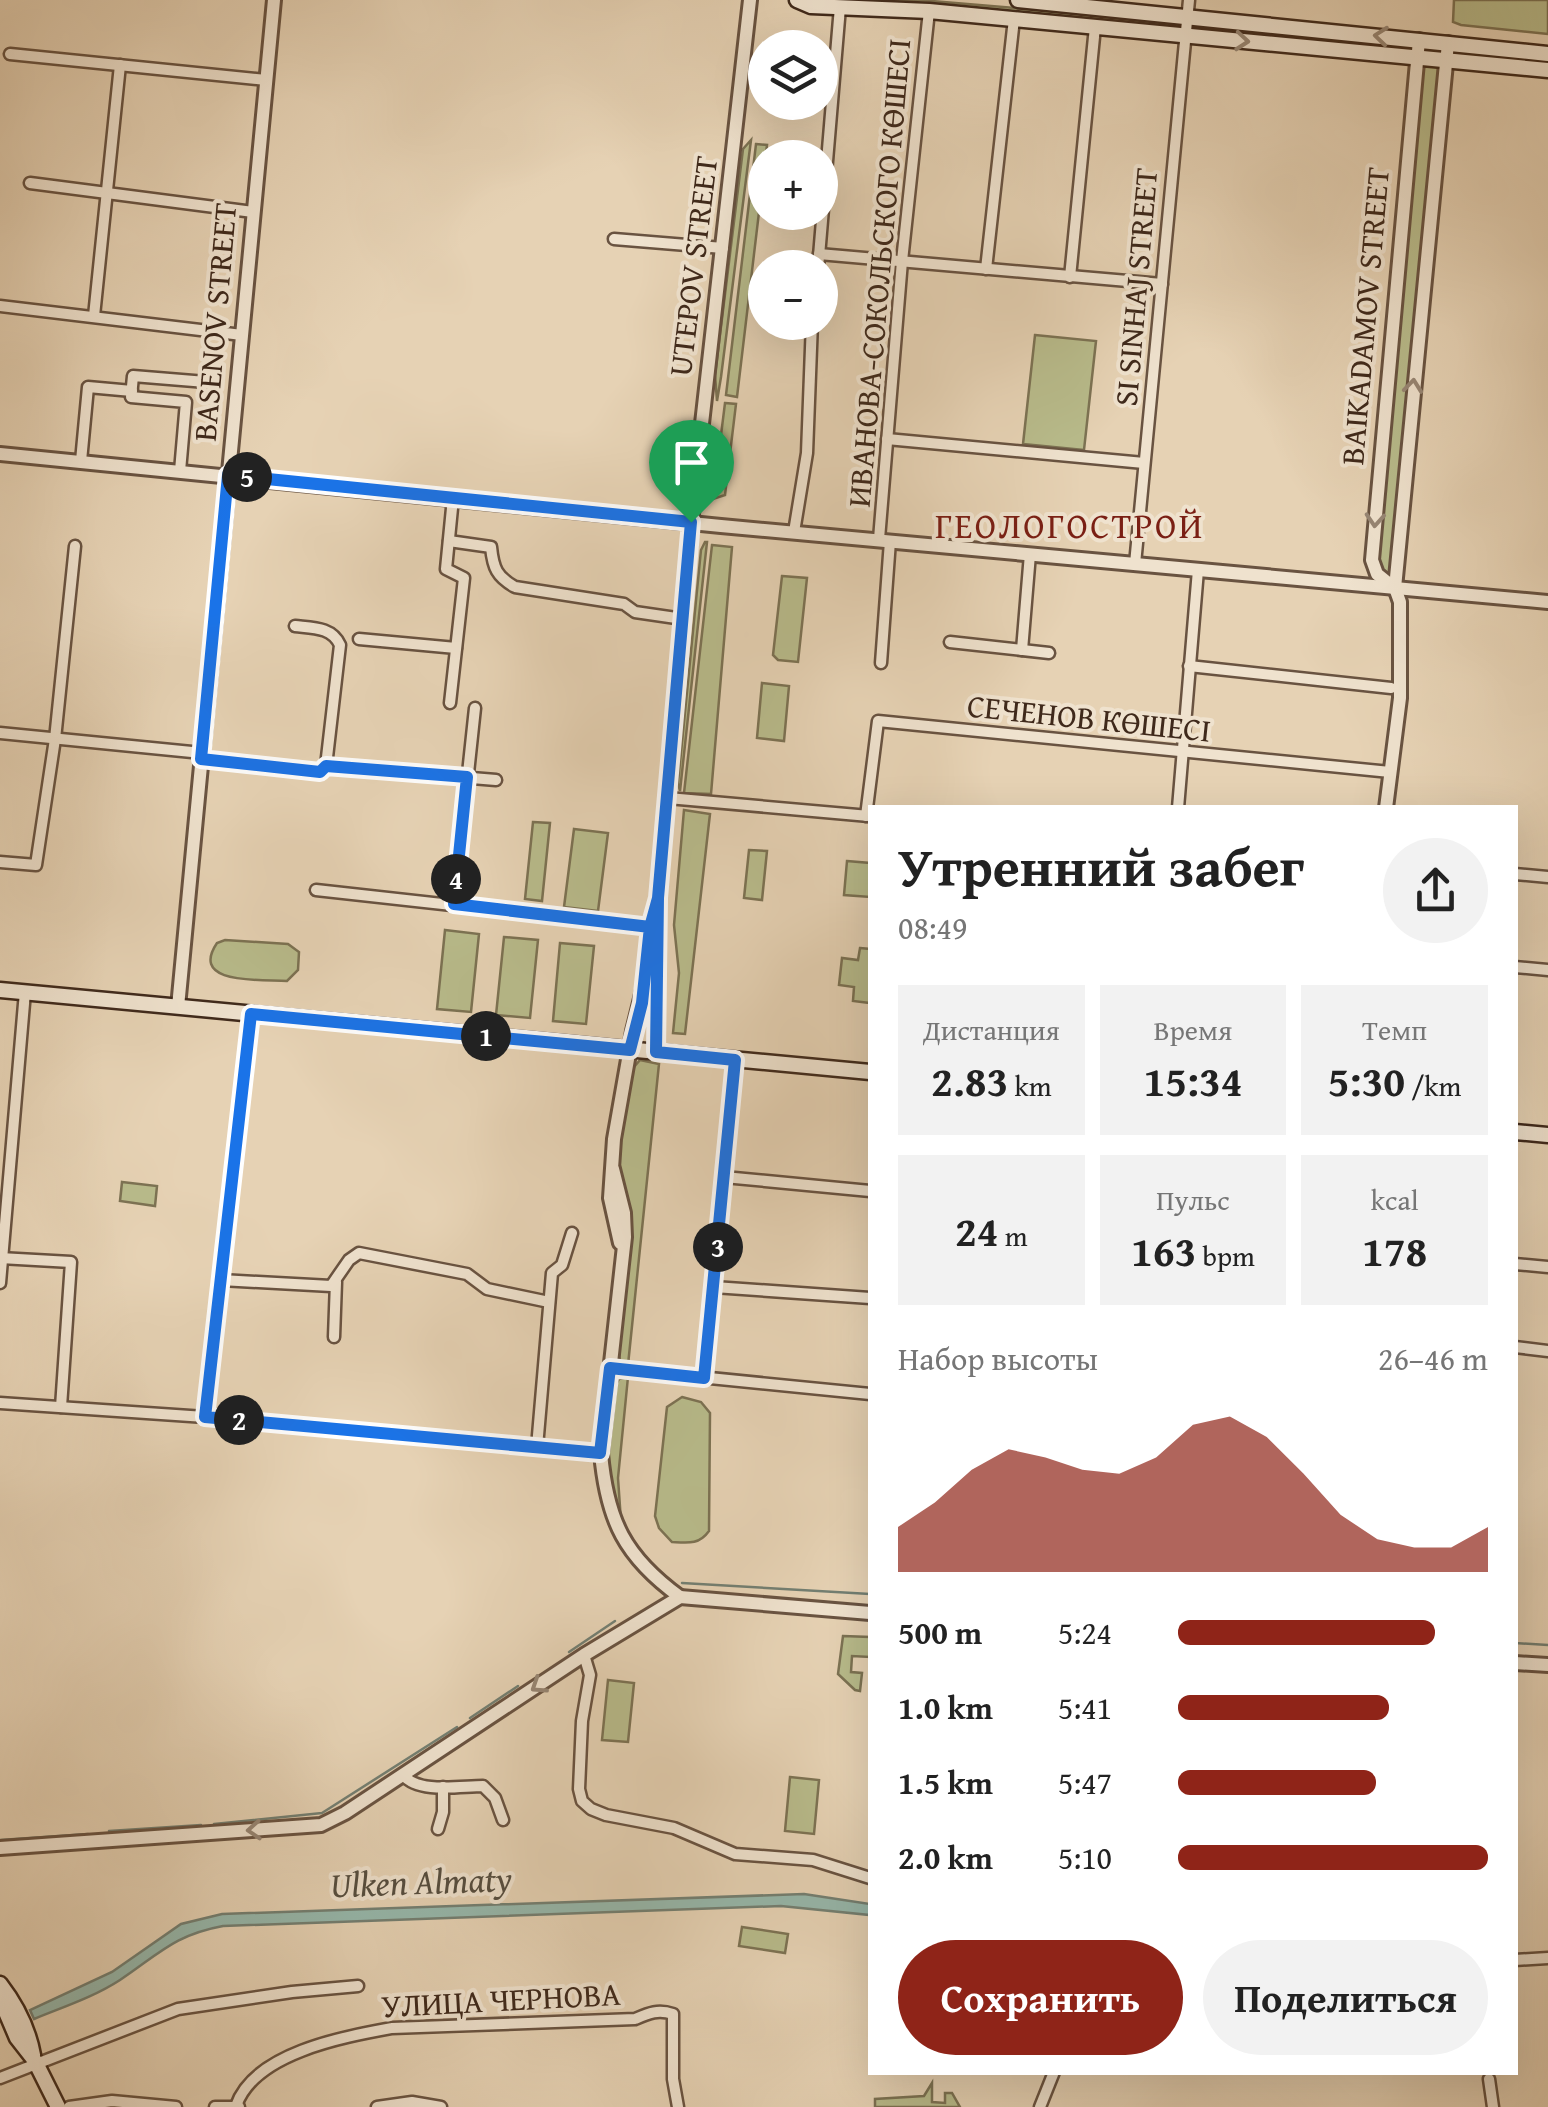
<!DOCTYPE html>
<html lang="ru">
<head>
<meta charset="utf-8">
<style>
  :root { --surface:#fff; --page:#f2f2f2; --text:#222; --muted:#767676; --accent:#8f2418 }
  body { margin:0; font-family:"Gentium Book Plus",serif; background:var(--page); color:var(--text); height:100vh; display:flex; flex-direction:column; font-size:38px; white-space:nowrap }
  * { box-sizing:border-box; margin:0 }
  p { font-size:32px; color:var(--muted) }
  .icon { flex:none; width:55px; height:55px; fill:none; stroke:currentColor; stroke-width:2; stroke-linecap:round; stroke-linejoin:round }
  .map { position:relative; flex:1; overflow:hidden }
  .side { position:absolute; left:868px; top:805px; width:650px; height:1270px; display:flex; flex-direction:column; background:var(--surface); border-radius:0px; box-shadow:0 10px 40px #0002 }
  .side>* { flex:none }
  .controls { position:absolute; left:748px; top:30px; display:grid; gap:20px }
  .controls a { display:grid; place-items:center; width:90px; height:90px; border-radius:50%; background:var(--surface); box-shadow:0 10px 40px #0002; font-size:50px }
  .pin { position:absolute; display:grid; place-items:center; width:85px; height:85px; color:#fff; margin:-102px -42px; border-radius:50% 50% 50% 0; rotate:-45deg; box-shadow:0 0 10px #0007 }
  .pin .icon { rotate:45deg }
  .km { position:absolute; width:50px; height:50px; margin:-25px; border-radius:50%; background:#222; color:#fff; font-size:28px; line-height:50px; text-align:center }
  .round { display:grid; place-items:center; flex:none; width:105px; height:105px; border-radius:52px; background:var(--page) }
  .overview { display:flex; align-items:center; justify-content:space-between; height:170px; padding:0 30px }
  h1 { font-size:55px; font-weight:800; line-height:75px }
  .metrics { display:grid; grid-template-columns:repeat(3,1fr); gap:15px; height:170px; padding:10px 30px }
  .metrics div { display:grid; align-content:center; border-radius:0px; background:var(--page); text-align:center }
  .metrics b { font-size:42px; font-weight:800 }
  .metrics small { font-size:28px; font-weight:400 }
  .metrics p { font-size:28px }
  .chart { height:280px; padding:20px 30px }
  .chart p { display:flex; justify-content:space-between }
  .chart svg { width:100%; height:180px; margin-top:10px; fill:var(--accent); opacity:.7 }
  .primary-button { display:flex; gap:20px; margin-top:auto; padding:20px 30px }
  .primary-button a { flex:1; height:115px; border-radius:60px; background:var(--accent); color:#fff; font-size:40px; font-weight:800; line-height:115px; text-align:center }
  .primary-button a+a { background:var(--page); color:var(--text) }
  ul { padding:0 30px; list-style:none; font-size:32px }
  li { display:grid; grid-template-columns:160px 120px 1fr; align-items:center; height:75px }
  li i { height:25px; border-radius:12px; background:var(--accent) }
  .map>svg:first-child { display:block }
  .green { fill:#b8bb8b; stroke:#7c7253; stroke-width:2.5 }
  .water { fill:#96b8ac; stroke:#737f72; stroke-width:2.5 }
  .lines { fill:none; stroke-linecap:round; stroke-linejoin:round }
  .stream { stroke:#737f72; stroke-width:2.5 }
  .minor-casing { stroke:#695341; stroke-width:15 }
  .tertiary-casing { stroke:#695341; stroke-width:18 }
  .secondary-casing { stroke:#3f291b; stroke-width:19 }
  .minor { stroke:#efe2ce; stroke-width:10 }
  .tertiary { stroke:#efe2ce; stroke-width:12 }
  .secondary { stroke:#efe2ce; stroke-width:14 }
  .oneway { stroke:#978674 }
  .route-casing { stroke:#fff; stroke-width:20 }
  .route { stroke:#1a73e8; stroke-width:12 }
  .labels { text-anchor:middle; stroke-width:8; stroke-linejoin:round; paint-order:stroke }
  .street-label { font-size:32px; fill:#3f291b; stroke:#efe2ce }
  .neighbourhood-label { font-size:35px; letter-spacing:2.5px; fill:#7a1f14; stroke:#efe2ce }
  .water-label { font-size:35px; font-style:italic; fill:#554d3f; stroke:#efe2ce }
</style>
</head>
<body>
<div class="map">
<svg width="1548" height="2107" viewBox="0 0 1548 2107">
  <rect width="100%" height="100%" fill="#e6d2b4"/>
  <filter id="stains"><feTurbulence type="fractalNoise" baseFrequency=".002" numOctaves="4"/><feColorMatrix values="0 0 0 0 .2 0 0 0 0 .09 0 0 0 0 .02 0 0 0 .5 -.17"/></filter>
  <radialGradient id="worn" r=".72"><stop offset=".6" stop-color="#630" stop-opacity="0"/><stop offset="1" stop-color="#630" stop-opacity=".3"/></radialGradient>
  <g class="green">
    <polygon points="839,0 920,0 1180,22 1179,30"/>
    <polygon points="1454,0 1548,0 1548,34 1461,25 1453,22"/>
    <polygon points="1444,66 1392,583 1375,567 1422,67"/>
    <polygon points="751,140 721,377 717,401 715,375 743,149"/>
    <polygon points="756,144 767,145 737,397 726,395"/>
    <polygon points="1035,335 1096,341 1084,450 1023,444"/>
    <polygon points="725,403 736,404 725,495 713,499"/>
    <polygon points="705,542 707,542 680,791 678,783 701,550"/>
    <polygon points="712,545 732,547 711,794 684,793"/>
    <polygon points="782,576 807,578 798,662 778,660 773,655"/>
    <polygon points="762,683 789,686 784,741 757,738"/>
    <polygon points="684,810 710,814 685,1034 673,1033 679,973 674,925"/>
    <polygon points="533,822 550,823 542,901 525,899"/>
    <polygon points="574,829 608,833 598,911 564,907"/>
    <polygon points="749,850 767,851 762,900 744,898"/>
    <polygon points="847,861 870,863 870,897 844,895"/>
    <polygon points="445,930 479,934 471,1012 437,1009"/>
    <polygon points="504,937 538,940 530,1018 496,1015"/>
    <path d="M225,940l63,4 11,8 -1,18 -11,11c-23,-2 -99,5 -70,-38z"/>
    <polygon points="560,943 594,946 586,1024 553,1021"/>
    <polygon points="860,948 870,949 870,1003 853,1001 854,987 839,985 842,958 858,960"/>
    <polygon points="640,1060 659,1064 628,1365 624,1368 620,1364 619,1355 630,1218 618,1163 628,1086 634,1067"/>
    <polygon points="122,1182 157,1186 155,1206 120,1201"/>
    <path d="M628,1377l-10,101 3,43c-20,-45 -11,-90 -5,-137l3,-5z"/>
    <path d="M682,1397l19,5 9,11 -1,118c-10,14 -21,12 -37,11l-13,-14 -4,-12 12,-109z"/>
    <polygon points="843,1636 870,1637 870,1657 852,1656 851,1672 862,1673 860,1691 855,1690 838,1674"/>
    <polygon points="608,1680 634,1683 628,1742 602,1740"/>
    <polygon points="790,1777 819,1780 814,1834 785,1831"/>
    <polygon points="742,1927 788,1934 785,1953 739,1946"/>
    <polygon points="932,2083 932,2102 945,2103 945,2093 952,2093 960,2107 875,2107 875,2099 924,2096"/>
  </g>
  <path class="water" d="M804,1894l66,10v11l-89,-9 -558,20c-49,9 -64,28 -103,54 -26,17 -57,27 -86,39l-4,-9 82,-38 69,-48 41,-10z"/>
  <g class="lines">
    <g class="stream">
      <polyline points="682,1583 870,1594"/>
      <polyline points="1515,1643 1548,1645"/>
      <polyline points="569,1652 615,1621"/>
      <polyline points="470,1718 518,1686"/>
      <polyline points="214,1824 322,1813 457,1727"/>
      <polyline points="109,1831 201,1825"/>
      <polyline points="0,1840 88,1834"/>
    </g>
    <defs>
      <g id="minor">
        <polyline points="10,54 266,80"/>
        <polyline points="30,183 253,212"/>
        <polyline points="614,239 723,248"/>
        <polyline points="819,254 1162,284"/>
        <polyline points="818,268 840,7"/>
        <polyline points="986,269 1014,19"/>
        <polyline points="1070,277 1095,27"/>
        <polyline points="0,306 242,335"/>
        <polyline points="94,316 120,65"/>
        <polyline points="887,439 1144,463"/>
        <polyline points="81,461 88,387 132,391"/>
        <polyline points="180,471 186,402 131,397 133,376 206,382"/>
        <polyline points="794,532 807,453 812,322"/>
        <polyline points="879,539 902,261 929,11"/>
        <path d="M449,541l42,6c2,21 6,30 24,40l109,17 11,8 48,7"/>
        <polyline points="1135,564 1189,0"/>
        <path d="M295,626c18,2 37,1 45,19l-14,121"/>
        <polyline points="359,639 456,648"/>
        <polyline points="950,642 1049,653"/>
        <polyline points="1022,650 1030,554"/>
        <polyline points="881,663 890,541"/>
        <polyline points="1189,666 1391,688"/>
        <polyline points="450,703 464,578 446,569 453,498"/>
        <polyline points="0,733 202,753"/>
        <polyline points="201,759 320,771 326,766 496,780"/>
        <polyline points="668,798 869,816"/>
        <polyline points="1178,808 1198,570"/>
        <polyline points="866,816 878,721 1390,772"/>
        <polyline points="0,862 36,865 55,739 75,546"/>
        <polyline points="1515,874 1548,877"/>
        <polyline points="316,890 650,927"/>
        <polyline points="454,904 475,708"/>
        <polyline points="1515,967 1548,970"/>
        <polyline points="724,1177 870,1191"/>
        <polyline points="0,1258 71,1262 61,1407"/>
        <polyline points="1515,1264 1548,1267"/>
        <polyline points="221,1280 331,1286 349,1260 359,1253 467,1274 487,1289 549,1302"/>
        <polyline points="0,1283 25,992"/>
        <polyline points="714,1287 870,1298"/>
        <polyline points="334,1337 336,1282"/>
        <polyline points="1515,1347 1548,1351"/>
        <polyline points="610,1368 870,1394"/>
        <polyline points="704,1379 735,1060"/>
        <polyline points="0,1403 205,1417 601,1453"/>
        <polyline points="205,1417 251,1014"/>
        <polyline points="537,1447 552,1273 562,1265 572,1233"/>
        <polyline points="584,1655 590,1675 582,1721 579,1789 582,1801 591,1809 606,1815 674,1828 735,1854 813,1860 870,1878"/>
        <path d="M403,1775c16,19 57,11 80,11l12,12 8,22"/>
        <polyline points="438,1829 443,1812 443,1787"/>
        <polyline points="1515,1960 1548,1958"/>
        <polyline points="0,2078 178,2009 292,1992 358,1986"/>
        <polyline points="1489,2079 1493,2107"/>
        <path d="M236,2106c18,-53 107,-69 156,-78l243,-9c14,-6 23,-10 38,-5v65l5,28"/>
        <polyline points="69,2107 112,2101 176,2107"/>
        <polyline points="215,2107 239,2107"/>
        <polyline points="377,2107 412,2102 441,2107"/>
        <polyline points="1040,2107 1054,2072"/>
      </g>
      <g id="tertiary">
        <polyline points="0,454 721,526 1548,602"/>
        <polyline points="1393,587 1377,574 1372,560 1419,40"/>
        <polyline points="1386,808 1400,698 1400,602 1395,588 1448,43"/>
        <polyline points="178,1007 274,0"/>
        <polyline points="656,1052 658,898 693,503 750,0"/>
        <path d="M613,1169l11,44 1,24 -24,216c6,68 24,104 79,144"/>
        <polyline points="620,1243 610,1198 614,1139 633,1031 645,982 654,913"/>
        <polyline points="1515,1663 1548,1665"/>
        <polyline points="0,1848 321,1825 345,1813 584,1655 680,1597 870,1613"/>
      </g>
      <g id="secondary">
        <polyline points="797,0 811,6 929,11 1548,70"/>
        <polyline points="1018,0 1548,54"/>
        <polyline points="0,990 870,1072"/>
        <polyline points="1515,1132 1548,1135"/>
        <path d="M0,1984c17,22 28,44 33,71"/>
        <polyline points="0,1998 17,2038 35,2061 58,2107"/>
      </g>
    </defs>
    <use href="#minor" class="minor-casing"/>
    <use href="#tertiary" class="tertiary-casing"/>
    <use href="#secondary" class="secondary-casing"/>
    <use href="#minor" class="minor"/>
    <use href="#tertiary" class="tertiary"/>
    <use href="#secondary" class="secondary"/>
  </g>
  <defs><path id="oneway-chevron" d="M-2-3.5L2.5 0L-2 3.5" fill="none" stroke-width="1.6" stroke-linecap="round" stroke-linejoin="round" transform="scale(2.5)"/></defs>
  <g class="oneway">
    <use href="#oneway-chevron" transform="translate(1381 36) rotate(-174)"/>
    <use href="#oneway-chevron" transform="translate(1242 41) rotate(5)"/>
    <use href="#oneway-chevron" transform="translate(1413 386) rotate(-84)"/>
    <use href="#oneway-chevron" transform="translate(1375 520) rotate(94)"/>
    <use href="#oneway-chevron" transform="translate(538 1686) rotate(147)"/>
    <use href="#oneway-chevron" transform="translate(254 1830) rotate(176)"/>
  </g>
  <g class="lines">
    <defs>
      <polyline id="route" points="691,522 658,898 650,927 642,1003 630,1050 251,1014 205,1417 600,1453 610,1368 704,1378 735,1060 656,1052 658,898 650,927 454,904 467,777 326,766 320,772 201,759 228,475 691,522"/>
    </defs>
    <use href="#route" class="route-casing"/>
    <use href="#route" class="route"/>
  </g>
  <g class="labels">
    <g class="street-label">
      <text transform="translate(693 266) rotate(-83)" y="11">UTEPOV STREET</text>
      <text transform="translate(879 273) rotate(-85)" y="11">ИВАНОВА-СОКОЛЬСКОГО КӨШЕСІ</text>
      <text transform="translate(1136 287) rotate(-85)" y="11">SI SINHAJ STREET</text>
      <text transform="translate(1365 316) rotate(-85)" y="11">BAIKADAMOV STREET</text>
      <text transform="translate(215 322) rotate(-85)" y="11">BASENOV STREET</text>
      <text transform="translate(1089 718) rotate(6)" y="11">СЕЧЕНОВ КӨШЕСІ</text>
      <text transform="translate(501 2000) rotate(-3)" y="11">УЛИЦА ЧЕРНОВА</text>
    </g>
    <g class="neighbourhood-label">
      <text x="1070" y="538">ГЕОЛОГОСТРОЙ</text>
    </g>
    <g class="water-label">
      <text transform="translate(421 1882) rotate(-2)" y="12">Ulken Almaty</text>
    </g>
  </g>
  <rect width="100%" height="100%" filter="url(#stains)"/>
  <rect width="100%" height="100%" fill="url(#worn)"/>
</svg>
<div class="controls">
<a><svg class="icon" aria-label="layers" viewBox="0 0 24 24"><path d="M12 4l9 5-9 5-9-5zM3 14l9 5 9-5"/></svg></a>
<a>+</a>
<a>−</a>
</div>
<div class="pin" style="left:691px;top:522px;background:#1e9e55"><svg class="icon" aria-label="arrive" viewBox="0 0 24 24"><path d="M6 21V4h12l-3 4 3 4H6"/></svg></div>
<b class="km" style="left:486px;top:1036px">1</b>
<b class="km" style="left:239px;top:1420px">2</b>
<b class="km" style="left:718px;top:1247px">3</b>
<b class="km" style="left:456px;top:879px">4</b>
<b class="km" style="left:247px;top:477px">5</b>
<section class="side">
<div class="overview"><div><h1>Утренний забег</h1><p>08:49</p></div><a class="round"><svg class="icon" aria-label="share" viewBox="0 0 24 24"><path d="M12 15V3M7 8l5-5 5 5M5 13v7h14v-7"/></svg></a></div>
<div class="metrics">
<div><p>Дистанция</p><b>2.83<small> km</small></b></div>
<div><p>Время</p><b>15:34</b></div>
<div><p>Темп</p><b>5:30<small> /km</small></b></div>
</div>
<div class="metrics">
<div><b>24<small> m</small></b></div>
<div><p>Пульс</p><b>163<small> bpm</small></b></div>
<div><p>kcal</p><b>178</b></div>
</div>
<div class="chart"><p><span>Набор высоты</span>26–46 m</p>
<svg viewBox="0 0 160 44" preserveAspectRatio="none"><path d="M0 44V33L10 27L20 19L30 14L40 16L50 19L60 20L70 16L80 8L90 6L100 11L110 20L120 30L130 36L140 38L150 38L160 33V44z"/></svg>
</div>
<ul>
<li><b>500 m</b>5:24<i style="width:83%"></i></li>
<li><b>1.0 km</b>5:41<i style="width:68%"></i></li>
<li><b>1.5 km</b>5:47<i style="width:64%"></i></li>
<li><b>2.0 km</b>5:10<i style="width:100%"></i></li>
</ul>
<div class="primary-button"><a>Сохранить</a><a>Поделиться</a></div>
</section>
</div>
</body>
</html>
